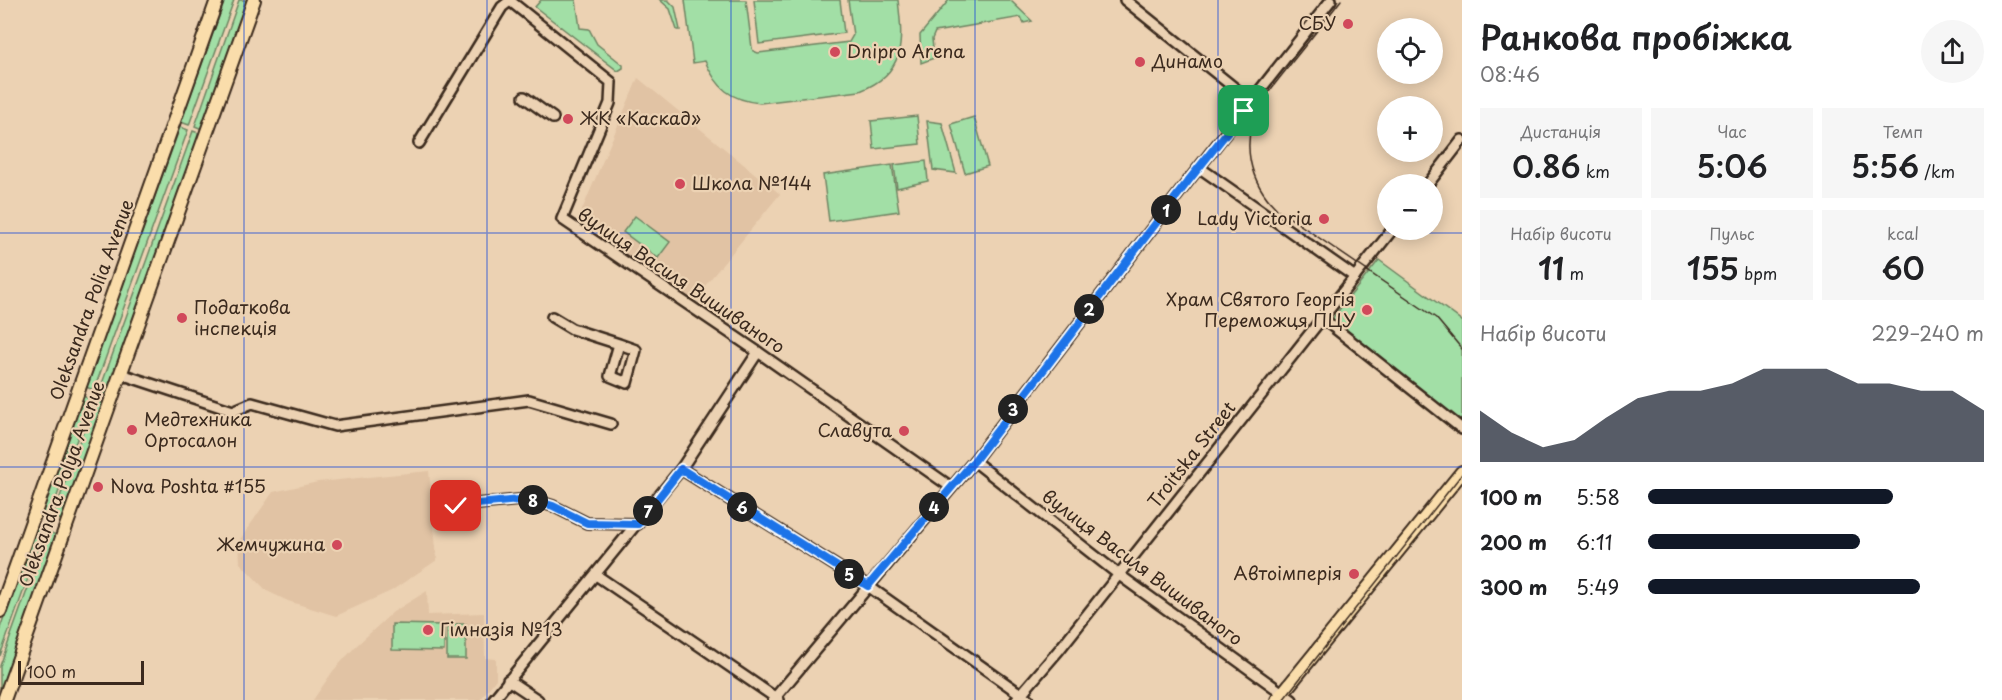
<!DOCTYPE html>
<html lang="uk">
<head>
<meta charset="utf-8">
<style>
  :root { --surface:#fff; --page:#f6f6f6; --text:#202124; --muted:#757577; --accent:#111827 }
  body { margin:0; font-family:"Playpen Sans",sans-serif; background:var(--page); color:var(--text); height:100vh; display:flex; flex-direction:column; font-size:22px; white-space:nowrap }
  * { box-sizing:border-box; margin:0 }
  p { font-size:20px; color:var(--muted) }
  .icon { flex:none; width:33px; height:33px; fill:none; stroke:currentColor; stroke-width:2; stroke-linecap:round; stroke-linejoin:round }
  .map { position:relative; flex:1; overflow:hidden }
  .details { display:flex; flex-direction:column; background:var(--surface); width:540px }
  .details>* { flex:none }
  .controls { position:absolute; left:1377px; top:18px; display:grid; gap:12px }
  .controls a { display:grid; place-items:center; width:66px; height:66px; border-radius:50%; background:var(--surface); box-shadow:0 3px 15px #0003; font-size:30px }
  .scale { position:absolute; left:18px; bottom:15px; width:126px; box-sizing:border-box; padding-left:6px; border:3px solid #3b2a1e; border-top:0; font-size:16px; line-height:21px; white-space:nowrap; color:#3b2a1e; -webkit-text-stroke:4px #ecd2b3; paint-order:stroke }
  .pin { position:absolute; display:grid; place-items:center; width:51px; height:51px; color:#fff; margin:-26px; border-radius:12px; box-shadow:0 3px 9px #0006 }
  .km { position:absolute; width:30px; height:30px; margin:-15px; border-radius:50%; background:#222; color:#fff; font-size:16px; line-height:30px; text-align:center }
  .round { display:grid; place-items:center; flex:none; width:63px; height:63px; border-radius:32px; background:var(--page) }
  .summary { display:flex; align-items:center; justify-content:space-between; height:102px; padding:0 18px }
  h1 { font-size:33px; font-weight:600; line-height:45px }
  .metrics { display:grid; grid-template-columns:repeat(3,1fr); gap:9px; height:102px; padding:6px 18px }
  .metrics div { display:grid; align-content:center; border-radius:0px; background:var(--page); text-align:center }
  .metrics b { font-size:30px; font-weight:600 }
  .metrics small { font-size:16px; font-weight:400 }
  .metrics p { font-size:16px }
  .chart { height:168px; padding:12px 18px }
  .chart p { display:flex; justify-content:space-between }
  .chart svg { width:100%; height:108px; margin-top:6px; fill:var(--accent); opacity:.7 }
  ul { padding:0 18px; list-style:none; font-size:20px }
  li { display:grid; grid-template-columns:96px 72px 1fr; align-items:center; height:45px }
  li i { height:15px; border-radius:8px; background:var(--accent) }
  main { display:flex; flex:1; min-height:0 }
  .map>svg:first-child { display:block }
  .built { fill:#e1c3a4 }
  .green { fill:#a2dfa6; stroke:#6e8462; stroke-width:1.5 }
  .lines { fill:none; stroke-linecap:round; stroke-linejoin:round }
  .minor-casing { stroke:#3b2a1e; stroke-width:14 }
  .major-casing { stroke:#3b2a1e; stroke-width:16 }
  .minor { stroke:#ecd2b3; stroke-width:9 }
  .major { stroke:#faddab; stroke-width:12 }
  .tram { stroke:#3b2a1e; stroke-width:1.5 }
  .route-casing { stroke:#fff; stroke-width:12 }
  .route { stroke:#1a73e8; stroke-width:8 }
  .grid { fill:none; stroke:#1d4ed8; stroke-width:1.5; stroke-opacity:0.55 }
  .poi-dot { fill:#d1495b; stroke:#ecd2b3; stroke-width:2 }
  .labels { text-anchor:middle; stroke-width:4.5; stroke-linejoin:round; paint-order:stroke }
  .poi-label { font-size:18px; fill:#3b2a1e; stroke:#ecd2b3; text-anchor:start }
  .street-label { font-size:18px; fill:#3b2a1e; stroke:#ecd2b3 }
</style>
</head>
<body>
<main>
<div class="map">
<svg width="1462" height="700" viewBox="0 0 1462 700">
  <rect width="100%" height="100%" fill="#ecd2b3"/>
  <filter id="ink" filterUnits="userSpaceOnUse"><feTurbulence type="fractalNoise" baseFrequency=".0167" numOctaves="2"/><feDisplacementMap in="SourceGraphic" scale="12" xChannelSelector="R" yChannelSelector="G"/><feConvolveMatrix kernelMatrix="1 2 1 2 8 2 1 2 1" color-interpolation-filters="sRGB"/></filter>
  <g filter="url(#ink)">
    <g class="built">
      <polygon points="638,78 780,194 691,303 613,249 611,239 579,217"/>
      <polygon points="429,471 437,560 391,591 336,616 288,601 267,591 240,563 239,541 273,492 318,482"/>
      <polygon points="427,591 428,615 484,613 485,658 496,659 496,679 480,700 313,700 333,671 356,646 393,612"/>
    </g>
    <g class="green">
      <polygon points="225,0 234,0 189,125 181,122"/>
      <polygon points="239,0 247,0 202,129 195,126"/>
      <polygon points="541,0 576,0 580,28 589,29 597,44 623,65 623,68 618,71 535,7"/>
      <polygon points="660,0 668,0 675,7 680,30 677,30 670,9"/>
      <path d="M685,0h61l6,48 1,3 5,2 91,-11 4,-7 -5,-35h50c5,42 8,73 -38,91l-100,12c-30,-3 -43,-15 -55,-42l-12,2z"/>
      <polygon points="754,0 840,0 844,33 759,44"/>
      <polygon points="949,0 1010,0 1032,21 1024,23 1021,17 935,32 932,39 934,58 921,63 920,35"/>
      <polygon points="917,116 920,144 874,149 871,121"/>
      <polygon points="974,117 988,166 965,173 951,124"/>
      <polygon points="927,121 942,123 956,173 933,170"/>
      <polygon points="180,127 188,130 94,390 86,387"/>
      <polygon points="193,131 201,134 107,395 99,392"/>
      <polygon points="926,161 928,181 897,188 894,165"/>
      <polygon points="892,165 899,211 829,221 823,175"/>
      <polygon points="635,216 670,242 658,258 623,232"/>
      <polygon points="1379,260 1462,321 1462,423 1331,320"/>
      <polygon points="82,396 91,399 49,519 40,516"/>
      <polygon points="94,400 103,403 62,520 53,517"/>
      <polygon points="36,527 45,531 0,656 0,628"/>
      <polygon points="48,532 57,535 0,694 0,666"/>
      <polygon points="392,624 444,625 444,651 392,650"/>
      <rect x="447" y="624" width="19" height="35"/>
    </g>
    <g class="lines">
      <defs>
        <g id="minor">
          <polyline points="509,0 611,82 610,103 562,219 758,352 951,487"/>
          <polyline points="1125,0 1252,102"/>
          <polyline points="524,97 553,118"/>
          <polyline points="419,143 502,7 511,0"/>
          <polyline points="1200,168 1355,277"/>
          <polyline points="1428,184 1462,140"/>
          <polyline points="552,317 572,329 619,344 610,376 627,383 636,350 619,344"/>
          <polyline points="1322,318 1462,429"/>
          <polyline points="121,374 233,411 252,403 335,426 529,400 611,424"/>
          <polyline points="974,461 1118,574 1292,700"/>
          <polyline points="681,469 868,586 1029,700"/>
          <polyline points="456,506 530,499 553,506 587,523 638,524"/>
          <polyline points="596,575 779,700"/>
          <polyline points="508,680 538,700"/>
          <polyline points="493,700 681,469 758,352"/>
          <polyline points="773,700 974,461 1189,180 1331,0"/>
          <polyline points="1016,700 1059,650 1392,230"/>
        </g>
        <g id="major">
          <polyline points="0,611 217,0"/>
          <polyline points="4,700 254,0"/>
          <polyline points="1277,700 1462,472"/>
        </g>
      </defs>
      <use href="#minor" class="minor-casing"/>
      <use href="#major" class="major-casing"/>
      <use href="#minor" class="minor"/>
      <use href="#major" class="major"/>
      <g class="tram">
        <path d="M1341,0c-16,21 -33,42 -49,62 -11,15 -24,29 -33,45 -19,35 -10,75 18,102l159,109 26,31"/>
        <polyline points="1283,700 1462,474"/>
      </g>
    </g>
  </g>
  <g class="lines" filter="url(#ink)">
    <defs>
      <polyline id="route" points="456,506 530,499 553,506 587,523 638,524 681,469 868,586 974,461 1189,180 1244,111"/>
    </defs>
    <use href="#route" class="route-casing"/>
    <use href="#route" class="route"/>
  </g>
  <path class="grid" d="M244,0v700M487,0v700M731,0v700M975,0v700M1218,0v700M0,233h1462M0,467h1462"/>
  <g class="poi-dot">
    <circle cx="1348" cy="24" r="6"/>
    <circle cx="835" cy="52" r="6"/>
    <circle cx="1140" cy="62" r="6"/>
    <circle cx="568" cy="119" r="6"/>
    <circle cx="680" cy="184" r="6"/>
    <circle cx="1324" cy="219" r="6"/>
    <circle cx="1367" cy="310" r="6"/>
    <circle cx="182" cy="318" r="6"/>
    <circle cx="132" cy="430" r="6"/>
    <circle cx="904" cy="431" r="6"/>
    <circle cx="98" cy="487" r="6"/>
    <circle cx="337" cy="545" r="6"/>
    <circle cx="1354" cy="574" r="6"/>
    <circle cx="428" cy="630" r="6"/>
  </g>
  <g class="labels">
    <g class="poi-label">
      <text x="1336" y="30" text-anchor="end">СБУ</text>
      <text x="847" y="58">Dnipro Arena</text>
      <text x="1152" y="68">Динамо</text>
      <text x="580" y="125">ЖК «Каскад»</text>
      <text x="692" y="190">Школа №144</text>
      <text x="1312" y="225" text-anchor="end">Lady Victoria</text>
      <text x="1355" y="306" text-anchor="end">Храм Святого Георгія<tspan x="1355" dy="21">Переможця ПЦУ</tspan></text>
      <text x="194" y="314">Податкова<tspan x="194" dy="21">інспекція</tspan></text>
      <text x="144" y="426">Медтехника<tspan x="144" dy="21">Ортосалон</tspan></text>
      <text x="892" y="437" text-anchor="end">Славута</text>
      <text x="110" y="493">Nova Poshta #155</text>
      <text x="325" y="551" text-anchor="end">Жемчужина</text>
      <text x="1342" y="580" text-anchor="end">Автоімперія</text>
      <text x="440" y="636">Гімназія №13</text>
    </g>
    <g class="street-label">
      <text transform="translate(681 281) rotate(34)" y="6">вулиця Василя Вишиваного</text>
      <text transform="translate(92 300) rotate(-70)" y="6">Oleksandra Polia Avenue</text>
      <text transform="translate(1192 455) rotate(-52)" y="6">Troitska Street</text>
      <text transform="translate(62 484) rotate(-70)" y="6">Oleksandra Polya Avenue</text>
      <text transform="translate(1142 568) rotate(37)" y="6">вулиця Василя Вишиваного</text>
    </g>
  </g>
</svg>
<div class="controls">
<a><svg class="icon" aria-label="locate" viewBox="0 0 24 24"><circle cx="12" cy="12" r="6"/><path d="M12 2v4M12 18v4M2 12h4M18 12h4"/></svg></a>
<a>+</a>
<a>−</a>
</div>
<div class="scale">100 m</div>
<div class="pin" style="left:1244px;top:111px;background:#1e9e55"><svg class="icon" aria-label="arrive" viewBox="0 0 24 24"><path d="M6 21V4h12l-3 4 3 4H6"/></svg></div>
<div class="pin" style="left:456px;top:506px;background:#d93025"><svg class="icon" aria-label="check" viewBox="0 0 24 24"><path d="M5 12l5 5 9-10"/></svg></div>
<b class="km" style="left:1166px;top:210px">1</b>
<b class="km" style="left:1089px;top:309px">2</b>
<b class="km" style="left:1013px;top:409px">3</b>
<b class="km" style="left:934px;top:507px">4</b>
<b class="km" style="left:849px;top:574px">5</b>
<b class="km" style="left:742px;top:507px">6</b>
<b class="km" style="left:648px;top:511px">7</b>
<b class="km" style="left:533px;top:500px">8</b>
</div>
<section class="details">
<div class="summary"><div><h1>Ранкова пробіжка</h1><p>08:46</p></div><a class="round"><svg class="icon" aria-label="share" viewBox="0 0 24 24"><path d="M12 15V3M7 8l5-5 5 5M5 13v7h14v-7"/></svg></a></div>
<div class="metrics">
<div><p>Дистанція</p><b>0.86<small> km</small></b></div>
<div><p>Час</p><b>5:06</b></div>
<div><p>Темп</p><b>5:56<small> /km</small></b></div>
</div>
<div class="metrics">
<div><p>Набір висоти</p><b>11<small> m</small></b></div>
<div><p>Пульс</p><b>155<small> bpm</small></b></div>
<div><p>kcal</p><b>60</b></div>
</div>
<div class="chart"><p><span>Набір висоти</span>229–240 m</p>
<svg viewBox="0 0 160 44" preserveAspectRatio="none"><path d="M0 44V23L10 32L20 38L30 35L40 26L50 18L60 15L70 15L80 12L90 6L100 6L110 6L120 12L130 12L140 15L150 15L160 23V44z"/></svg>
</div>
<ul>
<li><b>100 m</b>5:58<i style="width:73%"></i></li>
<li><b>200 m</b>6:11<i style="width:63%"></i></li>
<li><b>300 m</b>5:49<i style="width:81%"></i></li>
</ul>
</section>
</main>
</body>
</html>
